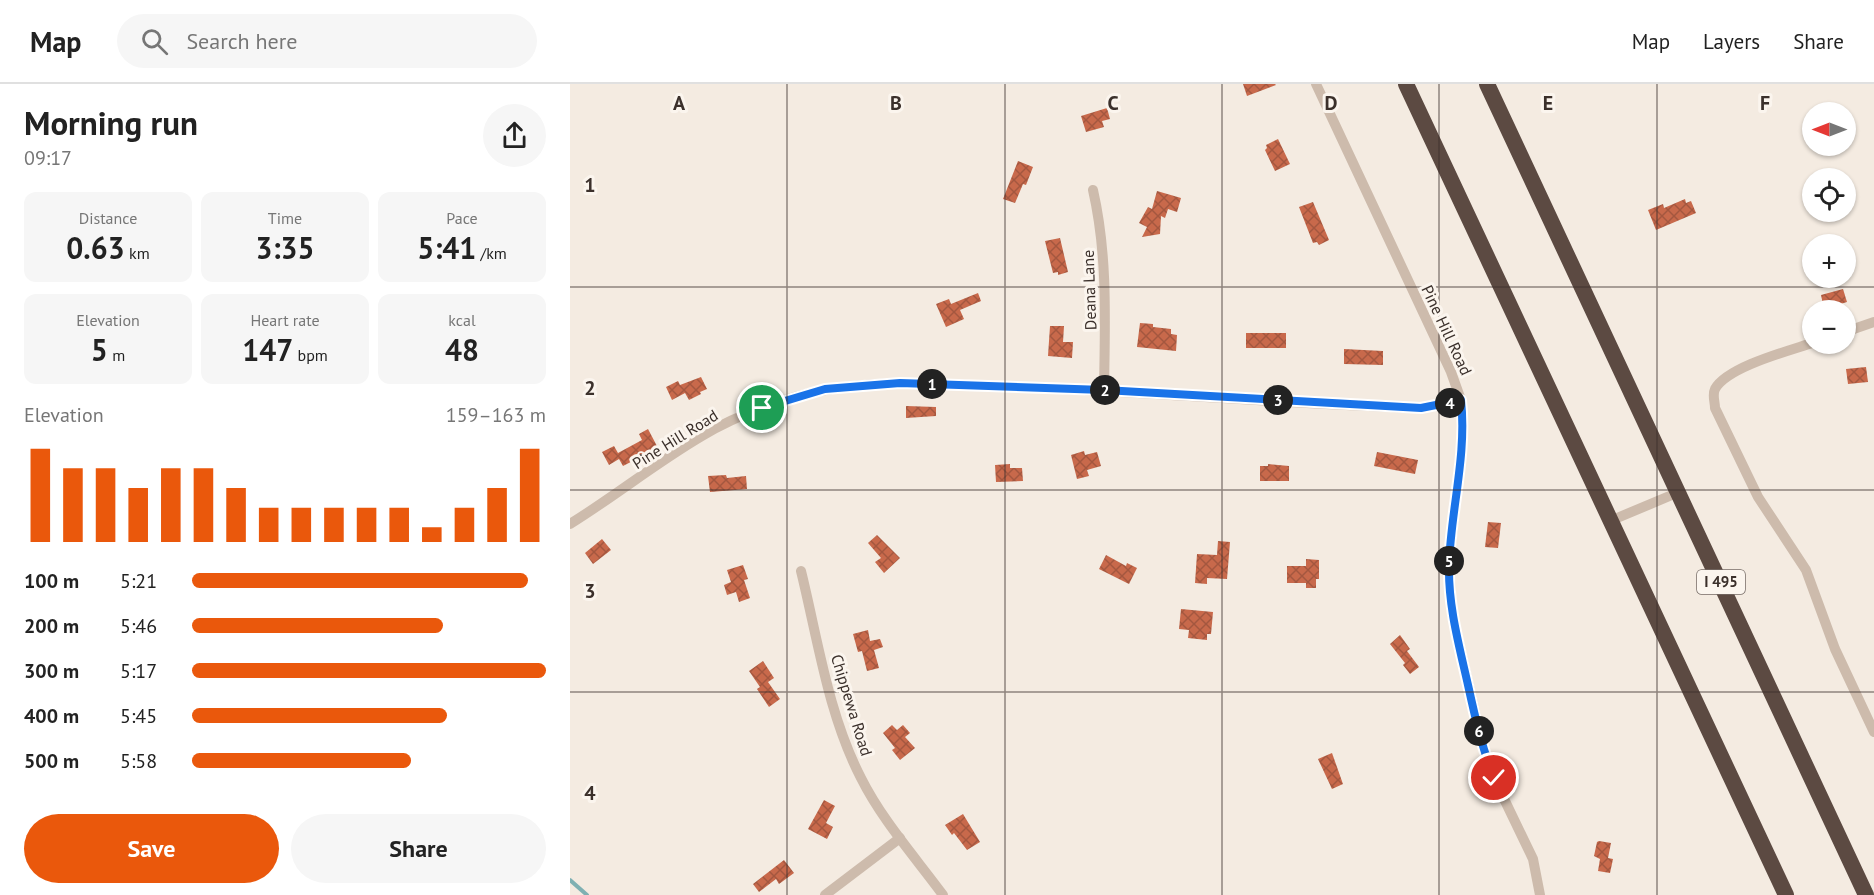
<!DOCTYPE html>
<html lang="en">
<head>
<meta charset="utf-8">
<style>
  :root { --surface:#fff; --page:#f6f6f6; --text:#222; --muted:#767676; --line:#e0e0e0; --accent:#ea580c }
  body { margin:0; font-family:"PT Sans",sans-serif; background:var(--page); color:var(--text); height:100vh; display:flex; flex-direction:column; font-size:22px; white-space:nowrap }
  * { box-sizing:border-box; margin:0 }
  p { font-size:20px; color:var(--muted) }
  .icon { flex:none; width:33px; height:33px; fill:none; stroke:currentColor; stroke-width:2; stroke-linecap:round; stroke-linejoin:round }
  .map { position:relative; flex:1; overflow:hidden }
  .sheet { display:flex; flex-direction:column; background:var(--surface); width:570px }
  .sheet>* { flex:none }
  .needle { width:39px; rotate:270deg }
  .tools { position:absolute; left:1232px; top:18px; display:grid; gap:12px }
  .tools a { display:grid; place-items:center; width:54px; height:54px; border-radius:50%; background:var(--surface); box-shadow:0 2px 4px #0004; font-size:30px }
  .pin { position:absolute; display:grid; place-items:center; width:51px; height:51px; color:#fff; margin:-26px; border:3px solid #fff; border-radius:50%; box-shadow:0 2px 6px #0007 }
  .km { position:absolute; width:30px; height:30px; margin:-15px; border-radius:50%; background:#222; color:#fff; font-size:16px; line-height:30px; text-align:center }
  .round { display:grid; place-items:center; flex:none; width:63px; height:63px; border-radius:32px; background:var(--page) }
  .overview { display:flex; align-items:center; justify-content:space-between; height:102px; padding:0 24px }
  h1 { font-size:33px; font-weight:600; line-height:45px }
  .metrics { display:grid; grid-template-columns:repeat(3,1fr); gap:9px; height:102px; padding:6px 24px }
  .metrics div { display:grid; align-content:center; border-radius:12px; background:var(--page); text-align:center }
  .metrics b { font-size:30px; font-weight:600 }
  .metrics small { font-size:16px; font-weight:400 }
  .metrics p { font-size:16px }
  .chart { height:168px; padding:12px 24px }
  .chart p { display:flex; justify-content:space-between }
  .chart svg { width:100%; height:108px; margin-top:6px; stroke:var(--accent); stroke-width:6 }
  .button { display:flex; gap:12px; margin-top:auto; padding:12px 24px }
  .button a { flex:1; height:69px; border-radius:36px; background:var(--accent); color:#fff; font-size:24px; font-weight:600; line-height:69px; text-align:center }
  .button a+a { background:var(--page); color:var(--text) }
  ul { padding:0 24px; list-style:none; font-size:20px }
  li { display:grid; grid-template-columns:96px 72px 1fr; align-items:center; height:45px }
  li i { height:15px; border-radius:8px; background:var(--accent) }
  header { display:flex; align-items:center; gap:36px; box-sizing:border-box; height:84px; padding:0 30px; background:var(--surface); border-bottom:2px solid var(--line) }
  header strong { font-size:28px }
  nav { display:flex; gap:33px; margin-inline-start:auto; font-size:21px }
  .search { width:420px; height:54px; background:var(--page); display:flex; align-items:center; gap:15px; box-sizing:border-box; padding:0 21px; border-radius:33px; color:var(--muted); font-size:22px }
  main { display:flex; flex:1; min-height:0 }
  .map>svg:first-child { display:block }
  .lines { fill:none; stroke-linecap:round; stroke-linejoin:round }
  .stream { stroke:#7fb0b2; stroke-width:4 }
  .building { fill:url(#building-cross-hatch) }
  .minor { stroke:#cdbbac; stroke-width:10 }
  .highway { stroke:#5c4a42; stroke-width:16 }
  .route-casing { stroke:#fff; stroke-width:12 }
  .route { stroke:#1a73e8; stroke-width:8 }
  .grid { fill:none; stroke:#3b302b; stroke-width:1.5; stroke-opacity:0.55 }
  .labels { text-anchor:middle; stroke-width:6; stroke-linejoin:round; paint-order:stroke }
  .shield { fill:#fbf5ee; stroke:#756b66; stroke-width:1.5 }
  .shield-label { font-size:15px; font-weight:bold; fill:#3b302b }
  .street-label { font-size:16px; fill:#3b302b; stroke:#fbf5ee }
  .grid-label { font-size:20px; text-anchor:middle; font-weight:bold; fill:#3b302b; stroke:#fbf5ee; stroke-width:6; stroke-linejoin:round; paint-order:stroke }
</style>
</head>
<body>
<header>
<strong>Map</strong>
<div class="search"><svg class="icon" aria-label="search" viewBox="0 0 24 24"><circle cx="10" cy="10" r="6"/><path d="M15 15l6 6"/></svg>Search here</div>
<nav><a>Map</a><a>Layers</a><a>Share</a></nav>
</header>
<main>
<section class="sheet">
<div class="overview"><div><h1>Morning run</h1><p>09:17</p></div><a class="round"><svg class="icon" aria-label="share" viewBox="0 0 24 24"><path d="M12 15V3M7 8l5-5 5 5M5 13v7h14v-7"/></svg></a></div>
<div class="metrics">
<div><p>Distance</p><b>0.63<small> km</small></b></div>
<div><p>Time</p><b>3:35</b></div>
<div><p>Pace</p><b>5:41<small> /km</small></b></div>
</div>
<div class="metrics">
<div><p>Elevation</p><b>5<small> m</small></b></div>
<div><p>Heart rate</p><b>147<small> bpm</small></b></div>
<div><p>kcal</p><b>48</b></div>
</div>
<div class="chart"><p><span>Elevation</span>159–163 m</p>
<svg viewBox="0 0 160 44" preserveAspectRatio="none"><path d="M5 44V6M15 44V14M25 44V14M35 44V22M45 44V14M55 44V14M65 44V22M75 44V30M85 44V30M95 44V30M105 44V30M115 44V30M125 44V38M135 44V30M145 44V22M155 44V6"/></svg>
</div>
<ul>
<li><b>100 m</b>5:21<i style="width:95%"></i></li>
<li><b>200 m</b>5:46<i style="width:71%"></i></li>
<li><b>300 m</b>5:17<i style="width:100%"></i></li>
<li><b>400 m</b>5:45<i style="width:72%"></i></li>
<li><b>500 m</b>5:58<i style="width:62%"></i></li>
</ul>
<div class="button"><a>Save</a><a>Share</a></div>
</section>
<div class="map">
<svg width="1304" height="811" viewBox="0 0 1304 811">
  <defs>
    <pattern id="building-cross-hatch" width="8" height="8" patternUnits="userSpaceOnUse" patternTransform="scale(1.5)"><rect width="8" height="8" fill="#c8694b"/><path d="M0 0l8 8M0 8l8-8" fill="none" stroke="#a4573f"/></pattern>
  </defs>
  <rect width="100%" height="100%" fill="#f4ebe1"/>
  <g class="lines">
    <polyline class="stream" points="0,796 17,811"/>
  </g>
  <g class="building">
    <polygon points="673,0 705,0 706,1 677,12"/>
    <polygon points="537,24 540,35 532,37 534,43 516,48 511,32"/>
    <polygon points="708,55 720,80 705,87 695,66 697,64 696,61"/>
    <polygon points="448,77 463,83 456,101 453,100 445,119 433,115"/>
    <polygon points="587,107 611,114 607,128 598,125 595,134 591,132 590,150 572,153 577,143 569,139 578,123 582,125"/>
    <polygon points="1115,115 1116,119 1121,117 1126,129 1086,146 1078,126 1093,120 1094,124"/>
    <polygon points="743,118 759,156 749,161 747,158 743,159 729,123"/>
    <polygon points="490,154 498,188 488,191 488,188 483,189 475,157"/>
    <polygon points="1273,205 1277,218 1254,225 1251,211"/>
    <polygon points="408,209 411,217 390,226 394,235 376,243 366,220 379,215 381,220"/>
    <polygon points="570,239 583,240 583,243 601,245 601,250 607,251 606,267 567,263"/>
    <polygon points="480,242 494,242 493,258 503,258 502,274 478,272"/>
    <rect x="676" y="249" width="40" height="15"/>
    <polygon points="774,265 813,267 813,281 774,280"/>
    <polygon points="1296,283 1298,298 1278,300 1276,285"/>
    <polygon points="131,293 137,305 130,308 131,310 119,316 115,309 102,316 96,303 108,297 110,301"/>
    <polygon points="336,322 366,323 366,332 336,334"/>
    <polygon points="78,345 88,364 53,382 49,375 39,381 32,368 44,362 48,369 72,356 69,350"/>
    <polygon points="514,367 515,371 527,368 531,382 517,386 519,392 507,395 501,371"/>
    <polygon points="807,368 848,376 845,390 804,382"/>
    <polygon points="440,380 440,384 452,384 453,397 426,398 425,381"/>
    <polygon points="698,380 719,382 719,397 690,397 690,382 698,382"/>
    <polygon points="156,391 157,394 176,392 177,405 140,408 138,392"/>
    <polygon points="918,438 931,439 928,464 915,463"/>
    <polygon points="307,451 330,474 314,489 305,478 311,474 298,459"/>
    <polygon points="32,455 41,466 23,480 15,469"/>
    <polygon points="648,457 660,458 657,495 637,494 637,500 625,499 627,470 647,471"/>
    <polygon points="536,471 556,482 557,479 567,484 559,500 529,485"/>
    <polygon points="736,475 749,476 749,495 746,495 746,504 736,504 736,499 717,499 717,482 736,482"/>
    <polygon points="173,481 178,495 174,496 180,514 169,518 166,508 157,511 154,501 161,498 157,486"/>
    <polygon points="611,525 643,528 641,550 637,550 637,556 618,554 619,546 609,545"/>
    <polygon points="298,546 300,557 310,555 313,563 304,566 309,584 297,587 292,567 288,568 283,550"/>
    <polygon points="830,551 840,565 837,567 849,583 840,590 833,581 835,579 820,560"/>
    <polygon points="193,577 204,594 198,598 210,615 199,623 187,605 190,603 179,587"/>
    <polygon points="322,641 327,646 333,641 340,649 335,653 345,664 330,676 322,666 325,664 313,649"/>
    <polygon points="762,669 773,700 762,705 748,675"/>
    <polygon points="254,716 265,722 256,739 263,743 257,755 238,745"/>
    <polygon points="393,730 410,758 397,766 384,749 382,751 375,741"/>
    <polygon points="1029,757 1041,759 1038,774 1043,775 1040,789 1028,787 1030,775 1024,772 1027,758"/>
    <polygon points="214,776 224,789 209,800 206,795 189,808 183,800"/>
  </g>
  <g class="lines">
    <g class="minor">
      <path d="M523,106c15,66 12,132 11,200"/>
      <polyline points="1275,248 1304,238"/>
      <path d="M1242,259c-24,8 -85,24 -97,46 -3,6 0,13 0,19l43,89 48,73 29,79 39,83"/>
      <polyline points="891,316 892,357 879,479 882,529 914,667 924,694 963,775 970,811"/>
      <polyline points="1040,437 1109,408"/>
      <path d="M0,440c45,-28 86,-61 132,-88 25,-15 54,-27 83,-36 75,-24 155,-16 233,-13 134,5 268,17 403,21l40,-8 -10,-28 -135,-288"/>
      <path d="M231,487c17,69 27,143 60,207 21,42 54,79 82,117"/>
      <polyline points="255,811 330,754"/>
    </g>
    <g class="highway">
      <polyline points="836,0 1216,811"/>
      <polyline points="917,0 1296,811"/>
    </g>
  </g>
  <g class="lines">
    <defs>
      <path id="route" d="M192,324l63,-19 75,-6 204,7 317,18 40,-8c6,55 -10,109 -12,164 -1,42 10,81 19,121 7,32 14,63 26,93"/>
    </defs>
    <use href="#route" class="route-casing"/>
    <use href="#route" class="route"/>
  </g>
  <path class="grid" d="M217,0v811M435,0v811M652,0v811M869,0v811M1087,0v811M0,203h1304M0,406h1304M0,608h1304"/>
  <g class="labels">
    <rect class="shield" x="1127" y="486" width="48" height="24" rx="4.5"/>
    <g class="shield-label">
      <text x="1151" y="503">I 495</text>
    </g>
    <g class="street-label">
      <text transform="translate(519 206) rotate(-92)" y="6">Deana Lane</text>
      <text transform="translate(877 246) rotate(65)" y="6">Pine Hill Road</text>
      <text transform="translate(105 355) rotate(-32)" y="6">Pine Hill Road</text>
      <text transform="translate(282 621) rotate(73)" y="6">Chippewa Road</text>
    </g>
  </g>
  <g class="grid-label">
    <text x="109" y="26">A</text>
    <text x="326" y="26">B</text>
    <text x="543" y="26">C</text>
    <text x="761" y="26">D</text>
    <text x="978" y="26">E</text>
    <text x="1195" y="26">F</text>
    <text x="20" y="108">1</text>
    <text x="20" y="311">2</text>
    <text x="20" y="514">3</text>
    <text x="20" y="716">4</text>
  </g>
</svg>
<div class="tools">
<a><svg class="needle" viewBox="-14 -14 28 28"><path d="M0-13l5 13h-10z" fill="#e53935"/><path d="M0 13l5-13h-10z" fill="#767676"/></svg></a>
<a><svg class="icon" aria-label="locate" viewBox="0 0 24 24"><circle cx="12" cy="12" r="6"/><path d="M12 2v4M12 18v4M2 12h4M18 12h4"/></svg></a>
<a>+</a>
<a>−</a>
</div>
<div class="pin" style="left:192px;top:324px;background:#1e9e55"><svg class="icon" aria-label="arrive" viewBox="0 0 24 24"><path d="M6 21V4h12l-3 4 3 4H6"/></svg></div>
<div class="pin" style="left:924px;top:694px;background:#d93025"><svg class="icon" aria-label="check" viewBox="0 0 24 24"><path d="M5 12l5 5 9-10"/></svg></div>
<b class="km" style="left:362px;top:300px">1</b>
<b class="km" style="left:535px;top:306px">2</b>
<b class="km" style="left:708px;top:316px">3</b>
<b class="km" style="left:880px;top:319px">4</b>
<b class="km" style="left:879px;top:477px">5</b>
<b class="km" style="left:909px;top:647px">6</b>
</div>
</main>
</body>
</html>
